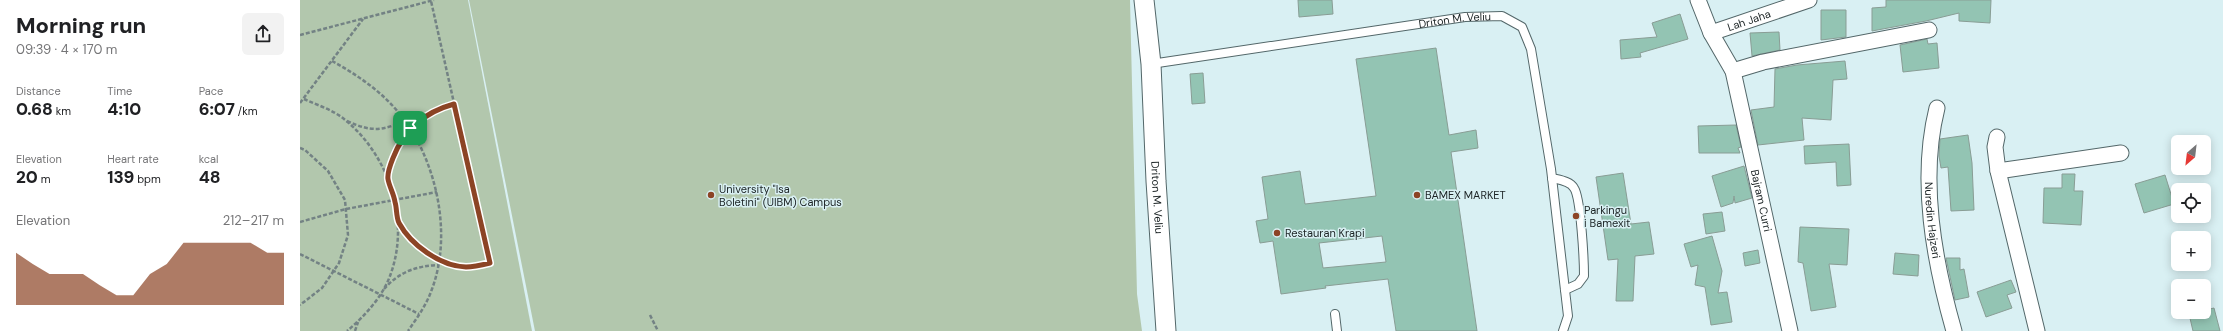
<!DOCTYPE html>
<html lang="en">
<head>
<meta charset="utf-8">
<style>
  :root { --surface:#fff; --page:#f2f2f2; --text:#202124; --muted:#757577; --accent:#8c4425 }
  body { margin:0; font-family:"DM Sans",sans-serif; background:var(--page); color:var(--text); height:100vh; display:flex; flex-direction:column; font-size:15px; white-space:nowrap }
  * { box-sizing:border-box; margin:0 }
  p { font-size:13px; color:var(--muted) }
  .icon { flex:none; width:22px; height:22px; fill:none; stroke:currentColor; stroke-width:2; stroke-linecap:round; stroke-linejoin:round }
  .map { position:relative; flex:1; overflow:hidden }
  .panel { display:flex; flex-direction:column; background:var(--surface); width:300px }
  .panel>* { flex:none }
  .needle { width:26px; rotate:208deg }
  .buttons { position:absolute; left:1871px; top:135px; display:grid; gap:8px }
  .buttons a { display:grid; place-items:center; width:40px; height:40px; border-radius:6px; background:var(--surface); box-shadow:0 2px 10px #0003; font-size:20px }
  .pin { position:absolute; display:grid; place-items:center; width:34px; height:34px; color:#fff; margin:-17px; border-radius:8px; box-shadow:0 2px 6px #0006 }
  .round { display:grid; place-items:center; flex:none; width:42px; height:42px; border-radius:6px; background:var(--page) }
  .overview { display:flex; align-items:center; justify-content:space-between; height:68px; padding:0 16px }
  h1 { font-size:22px; font-weight:800; line-height:30px }
  .metrics { display:grid; grid-template-columns:repeat(3,1fr); gap:6px; height:68px; padding:4px 16px }
  .metrics div { display:grid; align-content:center }
  .metrics b { font-size:17px; font-weight:800 }
  .metrics small { font-size:11px; font-weight:400 }
  .metrics p { font-size:11px }
  .chart { height:112px; padding:8px 16px }
  .chart p { display:flex; justify-content:space-between }
  .chart svg { width:100%; height:72px; margin-top:4px; fill:var(--accent); opacity:.7 }
  main { display:flex; flex:1; min-height:0 }
  .map>svg:first-child { display:block }
  .green { fill:#b2c7ad }
  .building { fill:#93c4b3; stroke:#899d95; fill-rule:evenodd }
  .lines { fill:none; stroke-linecap:round; stroke-linejoin:round }
  .service-casing { stroke:#536769; stroke-width:10 }
  .minor-casing { stroke:#536769; stroke-width:17 }
  .tertiary-casing { stroke:#536769; stroke-width:21 }
  .path { stroke:#738284; stroke-width:2.5; stroke-dasharray:4 2; stroke-linecap:butt }
  .service { stroke:#fff; stroke-width:8 }
  .minor { stroke:#fff; stroke-width:15 }
  .tertiary { stroke:#fff; stroke-width:19 }
  .route-casing { stroke:#fff; stroke-width:8 }
  .route { stroke:#8c4425; stroke-width:5 }
  .poi-dot { fill:#8c4425; stroke:#d9f0f3; stroke-width:1.5 }
  .labels { text-anchor:middle; stroke-width:3; stroke-linejoin:round; paint-order:stroke }
  .street-label { font-size:11px; fill:#1b2324; stroke:#d9f0f3 }
  .poi-label { font-size:11px; fill:#1b2324; stroke:#d9f0f3; text-anchor:start }
</style>
</head>
<body>
<main>
<section class="panel">
<div class="overview"><div><h1>Morning run</h1><p>09:39 · 4 × 170 m</p></div><a class="round"><svg class="icon" aria-label="share" viewBox="0 0 24 24"><path d="M12 15V3M7 8l5-5 5 5M5 13v7h14v-7"/></svg></a></div>
<div class="metrics">
<div><p>Distance</p><b>0.68<small> km</small></b></div>
<div><p>Time</p><b>4:10</b></div>
<div><p>Pace</p><b>6:07<small> /km</small></b></div>
</div>
<div class="metrics">
<div><p>Elevation</p><b>20<small> m</small></b></div>
<div><p>Heart rate</p><b>139<small> bpm</small></b></div>
<div><p>kcal</p><b>48</b></div>
</div>
<div class="chart"><p><span>Elevation</span>212–217 m</p>
<svg viewBox="0 0 160 44" preserveAspectRatio="none"><path d="M0 44V12L10 19L20 25L30 25L40 25L50 32L60 38L70 38L80 25L90 19L100 6L110 6L120 6L130 6L140 6L150 12L160 12V44z"/></svg>
</div>
</section>
<div class="map">
<svg width="1923" height="331" viewBox="0 0 1923 331">
  <rect width="100%" height="100%" fill="#d9f0f3"/>
  <g class="green">
    <polygon points="0,0 168,0 232,331 0,331"/>
    <polygon points="169,0 830,0 837,294 842,331 235,331"/>
  </g>
  <g class="building">
    <polygon points="998,0 1032,0 1033,14 999,17"/>
    <polygon points="1586,0 1691,0 1690,23 1659,21 1659,13 1626,21 1572,31 1572,8 1586,7"/>
    <polygon points="1521,10 1546,10 1546,37 1521,40"/>
    <polygon points="1380,14 1388,39 1340,53 1341,57 1321,59 1320,40 1357,37 1352,23"/>
    <polygon points="1479,32 1480,50 1452,56 1450,33"/>
    <polygon points="1627,39 1628,44 1637,43 1639,68 1603,72 1600,45"/>
    <path d="M1136,48l13,87 27,-5 2,18 -27,4 26,179h-81l-8,-52 -63,7 1,2 -45,6 -8,-53 -13,2 -4,-22 12,-2 -6,-42 38,-6 5,33 71,-8 -20,-137zM1082,236l4,26 -63,6 -4,-25z"/>
    <polygon points="1545,61 1547,79 1533,80 1531,120 1502,118 1504,140 1458,145 1451,110 1474,107 1475,69 1497,65"/>
    <polygon points="903,73 905,103 892,104 890,74"/>
    <polygon points="1436,125 1441,147 1438,148 1440,153 1399,153 1398,126"/>
    <polygon points="1668,135 1672,163 1674,210 1651,211 1648,167 1641,168 1639,156 1640,139"/>
    <polygon points="1549,144 1551,185 1537,186 1536,162 1505,164 1504,146"/>
    <polygon points="1444,166 1452,198 1435,203 1434,196 1433,203 1421,207 1412,176"/>
    <polygon points="1323,173 1331,224 1349,222 1354,254 1335,256 1333,301 1316,301 1318,259 1308,260 1296,177"/>
    <polygon points="1762,174 1775,174 1774,191 1783,191 1781,225 1743,223 1744,188 1762,188"/>
    <polygon points="1865,175 1874,204 1844,213 1835,184"/>
    <polygon points="1422,212 1425,231 1406,234 1403,214"/>
    <polygon points="1500,227 1549,229 1547,265 1529,264 1536,307 1511,311 1503,263 1498,262"/>
    <polygon points="1412,236 1422,271 1418,293 1427,292 1432,322 1411,325 1405,287 1395,285 1398,265 1391,267 1384,244"/>
    <polygon points="1458,250 1460,263 1445,266 1443,253"/>
    <polygon points="1595,253 1619,255 1618,276 1593,274"/>
    <polygon points="1646,258 1660,258 1660,270 1664,269 1669,297 1655,300"/>
    <polygon points="1711,280 1716,292 1707,295 1712,308 1686,317 1677,292"/>
    <polygon points="1914,308 1920,331 1893,331 1889,314"/>
  </g>
  <g class="lines">
    <defs>
      <g id="service">
        <path id="s1" d="M851,64l314,-47 37,-1 20,11 9,22 20,120 17,147 -5,15"/>
        <path d="M1252,178c8,2 18,3 22,10 7,10 10,73 10,88l-6,8 -13,6"/>
        <polyline points="1035,314 1037,331"/>
      </g>
      <g id="minor">
        <path id="s2" d="M1398,0l13,33 22,38 57,260"/>
        <path id="s3" d="M1411,33l98,-33"/>
        <polyline points="1433,71 1463,62 1629,30"/>
        <path id="s4" d="M1637,108c-18,72 -3,153 17,223"/>
        <polyline points="1697,137 1695,147 1698,171 1737,331"/>
        <polyline points="1698,171 1821,153"/>
      </g>
      <g id="tertiary">
        <path id="s5" d="M844,0l7,64 5,117 10,150"/>
      </g>
    </defs>
    <use href="#service" class="service-casing"/>
    <use href="#minor" class="minor-casing"/>
    <use href="#tertiary" class="tertiary-casing"/>
    <g class="path">
      <polyline points="0,35 134,0"/>
      <path d="M32,61c24,13 49,30 67,52 37,45 54,120 33,176 -5,15 -15,29 -24,42"/>
      <path d="M4,99c13,6 29,11 40,20 45,36 66,100 47,154 -7,22 -26,43 -44,58"/>
      <polyline points="0,103 63,19"/>
      <path d="M47,121c24,11 34,10 58,0"/>
      <polyline points="0,148 5,150 28,171 45,200 48,235 39,263 22,288 0,305"/>
      <path d="M88,177c10,-40 25,-62 66,-73"/>
      <polyline points="0,222 46,209 137,192"/>
      <path d="M98,222c23,31 52,53 92,41l-59,-262"/>
      <polyline points="0,254 119,314"/>
      <path d="M84,289c15,-17 32,-23 54,-24"/>
      <polyline points="350,315 358,331"/>
      <polyline points="55,331 58,322"/>
    </g>
    <use href="#service" class="service"/>
    <use href="#minor" class="minor"/>
    <use href="#tertiary" class="tertiary"/>
  </g>
  <g class="lines">
    <defs>
      <path id="route" d="M154,104l36,159c-8,2 -16,4 -24,4 -26,-1 -55,-22 -67,-44 -3,-6 -2,-15 -4,-21 -1,-8 -6,-16 -7,-23 -1,-6 3,-16 5,-21 11,-29 32,-46 61,-54z"/>
    </defs>
    <use href="#route" class="route-casing"/>
    <use href="#route" class="route"/>
  </g>
  <g class="poi-dot">
    <circle cx="411" cy="195" r="4"/>
    <circle cx="1117" cy="195" r="4"/>
    <circle cx="1276" cy="216" r="4"/>
    <circle cx="977" cy="233" r="4"/>
  </g>
  <g class="labels">
    <g class="street-label">
      <text dy="4" stroke="none"><textPath href="#s3" startOffset="40">Lah Jaha</textPath></text>
      <text dy="4" stroke="none"><textPath href="#s1" startOffset="307">Driton M. Veliu</textPath></text>
      <text dy="4" stroke="none"><textPath href="#s5" startOffset="198">Driton M. Veliu</textPath></text>
      <text dy="4" stroke="none"><textPath href="#s2" startOffset="212">Bajram Curri</textPath></text>
      <text dy="4" stroke="none"><textPath href="#s4" startOffset="113">Nuredin Hajzeri</textPath></text>
    </g>
    <g class="poi-label">
      <text x="419" y="193">University "Isa<tspan x="419" dy="13">Boletini" (UIBM) Campus</tspan></text>
      <text x="1125" y="199">BAMEX MARKET</text>
      <text x="1284" y="214">Parkingu<tspan x="1284" dy="13">i Bamexit</tspan></text>
      <text x="985" y="237">Restauran Krapi</text>
    </g>
  </g>
</svg>
<div class="buttons">
<a><svg class="needle" viewBox="-14 -14 28 28"><path d="M0-13l5 13h-10z" fill="#e53935"/><path d="M0 13l5-13h-10z" fill="#757577"/></svg></a>
<a><svg class="icon" aria-label="locate" viewBox="0 0 24 24"><circle cx="12" cy="12" r="6"/><path d="M12 2v4M12 18v4M2 12h4M18 12h4"/></svg></a>
<a>+</a>
<a>−</a>
</div>
<div class="pin" style="left:110px;top:128px;background:#1e9e55"><svg class="icon" aria-label="arrive" viewBox="0 0 24 24"><path d="M6 21V4h12l-3 4 3 4H6"/></svg></div>
</div>
</main>
</body>
</html>
